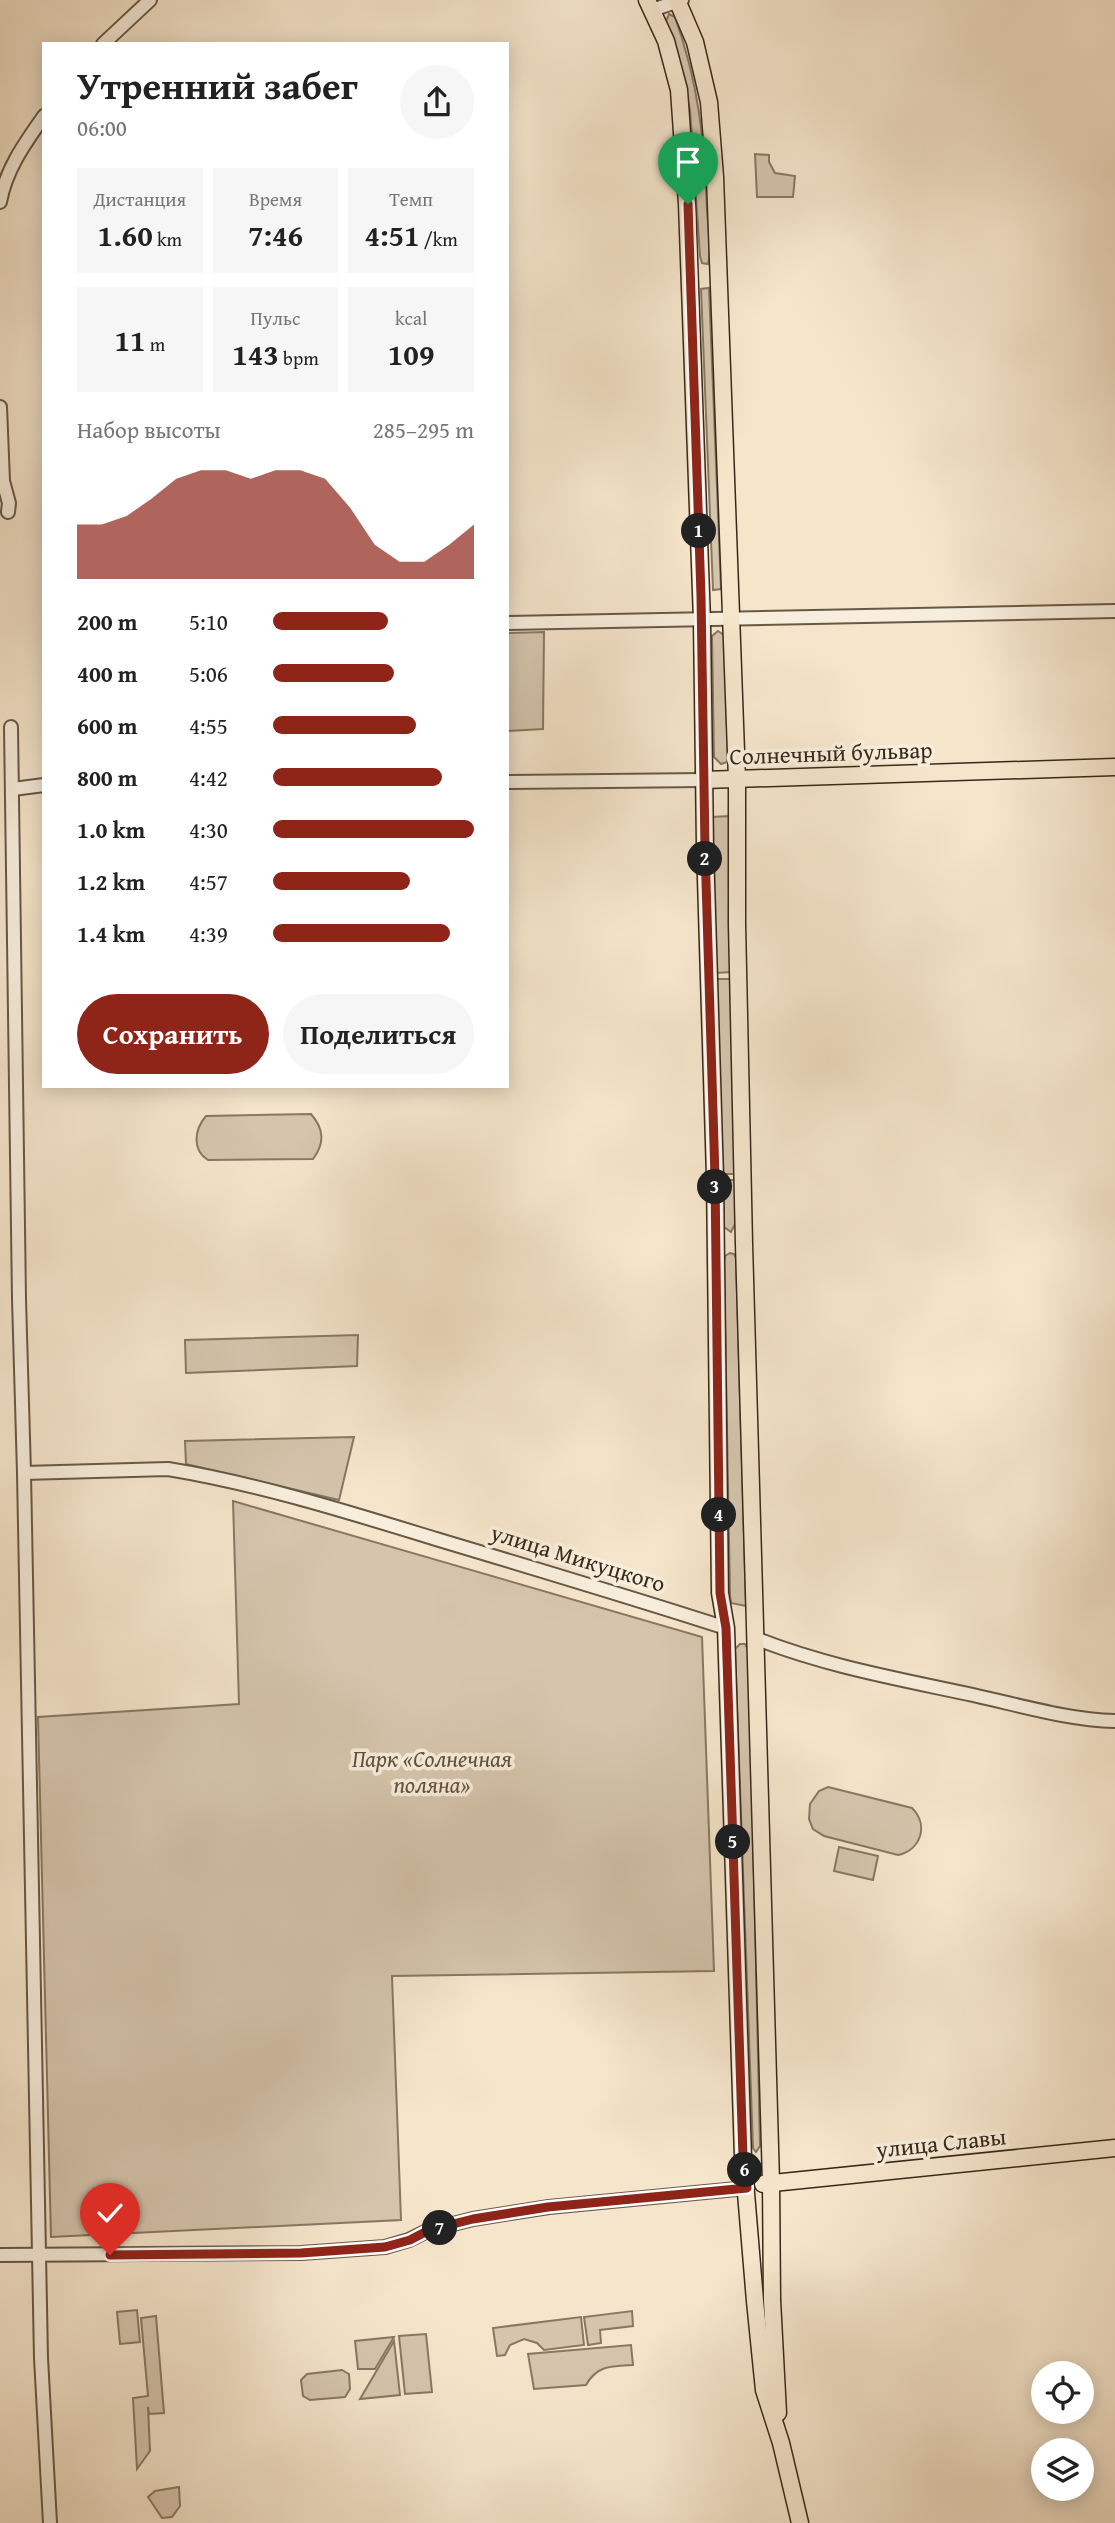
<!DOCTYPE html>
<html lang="ru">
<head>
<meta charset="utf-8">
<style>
  :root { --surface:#fff; --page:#f6f6f6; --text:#222; --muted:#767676; --accent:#8f2418 }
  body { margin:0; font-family:"Gentium Book Plus",serif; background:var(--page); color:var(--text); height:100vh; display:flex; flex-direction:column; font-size:26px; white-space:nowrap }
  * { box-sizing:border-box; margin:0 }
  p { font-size:23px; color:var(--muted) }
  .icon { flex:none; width:38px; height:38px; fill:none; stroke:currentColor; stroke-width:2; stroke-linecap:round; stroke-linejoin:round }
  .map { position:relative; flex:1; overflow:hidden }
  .drawer { position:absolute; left:42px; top:42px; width:467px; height:1046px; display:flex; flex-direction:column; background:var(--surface); border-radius:0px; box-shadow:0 4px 18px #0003 }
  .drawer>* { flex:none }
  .tools { position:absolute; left:1031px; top:2361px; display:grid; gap:14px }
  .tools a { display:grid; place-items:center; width:63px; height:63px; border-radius:50%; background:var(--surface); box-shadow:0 4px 18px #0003; font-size:35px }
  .pin { position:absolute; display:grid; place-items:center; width:60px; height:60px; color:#fff; margin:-72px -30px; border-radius:50% 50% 50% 0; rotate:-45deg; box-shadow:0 0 7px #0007 }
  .pin .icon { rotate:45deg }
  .km { position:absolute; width:35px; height:35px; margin:-18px; border-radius:50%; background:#222; color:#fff; font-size:19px; line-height:35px; text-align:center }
  .round { display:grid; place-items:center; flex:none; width:74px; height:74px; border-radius:37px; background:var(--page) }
  .headline { display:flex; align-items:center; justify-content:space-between; height:119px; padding:0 35px }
  h1 { font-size:38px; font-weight:700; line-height:52px }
  .stats { display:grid; grid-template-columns:repeat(3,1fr); gap:10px; height:119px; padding:7px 35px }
  .stats div { display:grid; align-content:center; border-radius:0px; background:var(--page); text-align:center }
  .stats b { font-size:30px; font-weight:700 }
  .stats small { font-size:19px; font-weight:400 }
  .stats p { font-size:19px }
  .chart { height:196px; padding:14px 35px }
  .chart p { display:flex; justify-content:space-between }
  .chart svg { width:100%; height:126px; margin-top:7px; fill:var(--accent); opacity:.7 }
  .button { display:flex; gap:14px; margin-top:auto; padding:14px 35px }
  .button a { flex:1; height:80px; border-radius:42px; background:var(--accent); color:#fff; font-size:28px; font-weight:700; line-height:80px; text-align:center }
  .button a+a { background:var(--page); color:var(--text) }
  ul { padding:0 35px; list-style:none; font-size:23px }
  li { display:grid; grid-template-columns:112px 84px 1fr; align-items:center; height:52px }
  li i { height:18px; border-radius:9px; background:var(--accent) }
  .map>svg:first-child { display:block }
  .green { fill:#d5c5ad; stroke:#877862; stroke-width:2 }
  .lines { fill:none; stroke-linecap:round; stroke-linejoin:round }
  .minor-casing { stroke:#685945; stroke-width:16 }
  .major-casing { stroke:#392a18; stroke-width:19 }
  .minor { stroke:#f8eedd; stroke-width:12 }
  .major { stroke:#f5e5cb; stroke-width:16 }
  .route-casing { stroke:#fff; stroke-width:14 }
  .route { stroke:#8f2418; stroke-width:9 }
  .labels { text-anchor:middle; stroke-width:7; stroke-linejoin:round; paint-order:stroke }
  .street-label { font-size:23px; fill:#392a18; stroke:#f8eedd }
  .park-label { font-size:23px; font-style:italic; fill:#60513d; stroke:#f8eedd }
</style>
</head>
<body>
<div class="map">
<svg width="1115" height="2523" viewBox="0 0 1115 2523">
  <rect width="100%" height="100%" fill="#f5e5cb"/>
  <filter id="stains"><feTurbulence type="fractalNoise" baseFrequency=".00286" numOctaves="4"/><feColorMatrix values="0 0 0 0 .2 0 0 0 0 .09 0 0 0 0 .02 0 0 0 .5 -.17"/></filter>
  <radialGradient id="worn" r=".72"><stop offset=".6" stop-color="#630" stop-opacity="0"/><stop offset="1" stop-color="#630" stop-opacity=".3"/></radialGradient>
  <g class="green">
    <path d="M669,14l6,3c24,68 29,121 32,193 1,17 5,38 1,54l-6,-1 -2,-7 -10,-146 -10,-47 -14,-42z"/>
    <polygon points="755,154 769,155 769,162 775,173 795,176 793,197 757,197"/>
    <polygon points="709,288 721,589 713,590 701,289"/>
    <polygon points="718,631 724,635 728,757 727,762 721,764 714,757 712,636"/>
    <polygon points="544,632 543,729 508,731 508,633"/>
    <polygon points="730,816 732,972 716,973 711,817"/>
    <polygon points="716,979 733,979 735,1174 723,1174"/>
    <path d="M311,1114c13,15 14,29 2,45l-105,1c-16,-10 -14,-30 -2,-44z"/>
    <polygon points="723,1180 735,1180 735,1224 731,1232 724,1227"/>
    <polygon points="730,1253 734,1254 736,1258 746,1606 731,1603 730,1596 724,1263 725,1256"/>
    <polygon points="358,1335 357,1366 186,1373 185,1340"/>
    <polygon points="354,1437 339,1500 186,1464 185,1441"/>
    <polygon points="233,1501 702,1637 714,1971 392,1976 401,2220 51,2237 38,1717 239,1704"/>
    <polygon points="740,1644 745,1644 749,1651 760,2146 756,2152 753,2148 735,1649"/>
    <path d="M828,1787l84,21c17,17 9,42 -14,47l-74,-19 -11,-7 -4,-10 1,-15 9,-13z"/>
    <polygon points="839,1847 878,1856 873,1880 834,1871"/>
    <polygon points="137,2310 140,2342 120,2344 117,2312"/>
    <polygon points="632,2311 633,2326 600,2330 601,2343 588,2345 584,2317"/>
    <polygon points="156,2316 164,2413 149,2414 148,2407 150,2451 137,2469 133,2398 148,2396 141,2318"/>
    <polygon points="581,2317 584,2345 544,2350 537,2343 524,2339 510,2345 505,2355 497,2356 493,2328"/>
    <polygon points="426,2334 432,2392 405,2394 399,2336"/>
    <polygon points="394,2337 375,2369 358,2369 355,2341"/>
    <polygon points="394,2341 400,2395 360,2399"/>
    <path d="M631,2345l2,20c-21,1 -36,0 -47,20l-52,4 -6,-35z"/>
    <polygon points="342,2370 349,2374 350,2389 345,2397 310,2400 303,2396 301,2380 307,2374"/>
    <polygon points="179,2487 180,2506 172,2517 162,2518 148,2497 155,2491"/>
  </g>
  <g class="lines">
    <defs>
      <g id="minor">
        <polyline points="652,10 682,0"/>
        <polyline points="103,44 150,0"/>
        <path d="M0,202c6,-33 25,-59 44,-86"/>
        <polyline points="0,407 3,481 9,503 8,512"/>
        <polyline points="508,623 1115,611"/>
        <polyline points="11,727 19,1299 24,1473 41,2358 50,2523"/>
        <polyline points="508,782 704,780"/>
        <polyline points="13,789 44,785"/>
        <path d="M24,1473l144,-4c91,15 180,43 268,70 97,29 194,58 290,89"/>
        <path d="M755,1638c70,28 144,41 218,57 46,10 95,25 142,26"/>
        <polyline points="0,2255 301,2253 385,2247 409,2240 429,2230 473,2219 549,2207 747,2188"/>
      </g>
      <g id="major">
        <polyline points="647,0 666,41 679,90 687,204 702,621 705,847 715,1177 720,1593 726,1628 743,2157 755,2301 764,2390 781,2443 800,2523"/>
        <polyline points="677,0 695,42 709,102 715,177 737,779 737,924 744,1244 771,2182 772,2300 778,2413"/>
        <polyline points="704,780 1115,767"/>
        <polyline points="763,2184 1115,2148"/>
      </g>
    </defs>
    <use href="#minor" class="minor-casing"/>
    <use href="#major" class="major-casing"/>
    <use href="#minor" class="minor"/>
    <use href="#major" class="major"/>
  </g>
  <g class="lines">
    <defs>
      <polyline id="route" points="110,2255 301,2253 385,2247 410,2240 429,2230 473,2219 548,2207 747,2188 743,2157 726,1628 720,1593 715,1177 705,848 701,596 688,204"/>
    </defs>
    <use href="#route" class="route-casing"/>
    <use href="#route" class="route"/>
  </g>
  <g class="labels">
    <g class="street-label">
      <text transform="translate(831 753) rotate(-2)" y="8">Солнечный бульвар</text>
      <text transform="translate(578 1558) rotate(17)" y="8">улица Микуцкого</text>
      <text transform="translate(941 2143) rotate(-6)" y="8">улица Славы</text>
    </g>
    <g class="park-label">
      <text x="432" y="1767">Парк «Солнечная<tspan x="432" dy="26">поляна»</tspan></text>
    </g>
  </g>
  <rect width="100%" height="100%" filter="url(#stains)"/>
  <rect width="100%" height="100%" fill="url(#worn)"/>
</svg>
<div class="tools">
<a><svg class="icon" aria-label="locate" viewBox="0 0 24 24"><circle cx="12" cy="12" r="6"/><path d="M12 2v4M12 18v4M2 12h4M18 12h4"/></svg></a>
<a><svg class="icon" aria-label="layers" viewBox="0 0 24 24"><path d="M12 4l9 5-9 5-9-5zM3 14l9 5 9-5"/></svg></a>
</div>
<div class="pin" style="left:688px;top:204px;background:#1e9e55"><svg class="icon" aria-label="arrive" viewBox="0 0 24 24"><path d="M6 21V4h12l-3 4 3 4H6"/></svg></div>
<div class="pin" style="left:110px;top:2255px;background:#d93025"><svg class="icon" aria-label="check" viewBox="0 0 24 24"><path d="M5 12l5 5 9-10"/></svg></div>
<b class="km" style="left:699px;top:531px">1</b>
<b class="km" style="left:705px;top:859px">2</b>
<b class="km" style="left:715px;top:1187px">3</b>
<b class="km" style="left:719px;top:1515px">4</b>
<b class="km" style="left:733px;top:1842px">5</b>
<b class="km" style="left:745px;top:2170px">6</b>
<b class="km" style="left:440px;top:2228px">7</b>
<section class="drawer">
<div class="headline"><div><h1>Утренний забег</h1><p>06:00</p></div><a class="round"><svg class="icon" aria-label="share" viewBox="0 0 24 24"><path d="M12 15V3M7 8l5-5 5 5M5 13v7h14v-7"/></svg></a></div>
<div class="stats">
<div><p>Дистанция</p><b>1.60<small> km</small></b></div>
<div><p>Время</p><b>7:46</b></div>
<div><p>Темп</p><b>4:51<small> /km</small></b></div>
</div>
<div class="stats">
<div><b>11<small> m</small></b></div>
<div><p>Пульс</p><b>143<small> bpm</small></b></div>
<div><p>kcal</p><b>109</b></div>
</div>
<div class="chart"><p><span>Набор высоты</span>285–295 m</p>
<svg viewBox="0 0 160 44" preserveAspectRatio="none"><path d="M0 44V25L10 25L20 22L30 16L40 9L50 6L60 6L70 9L80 6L90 6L100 9L110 19L120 32L130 38L140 38L150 32L160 25V44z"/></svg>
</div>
<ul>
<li><b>200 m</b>5:10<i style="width:57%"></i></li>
<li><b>400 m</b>5:06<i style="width:60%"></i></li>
<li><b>600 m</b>4:55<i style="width:71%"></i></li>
<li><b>800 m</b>4:42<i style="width:84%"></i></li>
<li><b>1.0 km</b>4:30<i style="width:100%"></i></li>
<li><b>1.2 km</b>4:57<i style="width:68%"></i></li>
<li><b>1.4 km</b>4:39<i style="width:88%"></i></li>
</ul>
<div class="button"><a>Сохранить</a><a>Поделиться</a></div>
</section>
</div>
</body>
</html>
